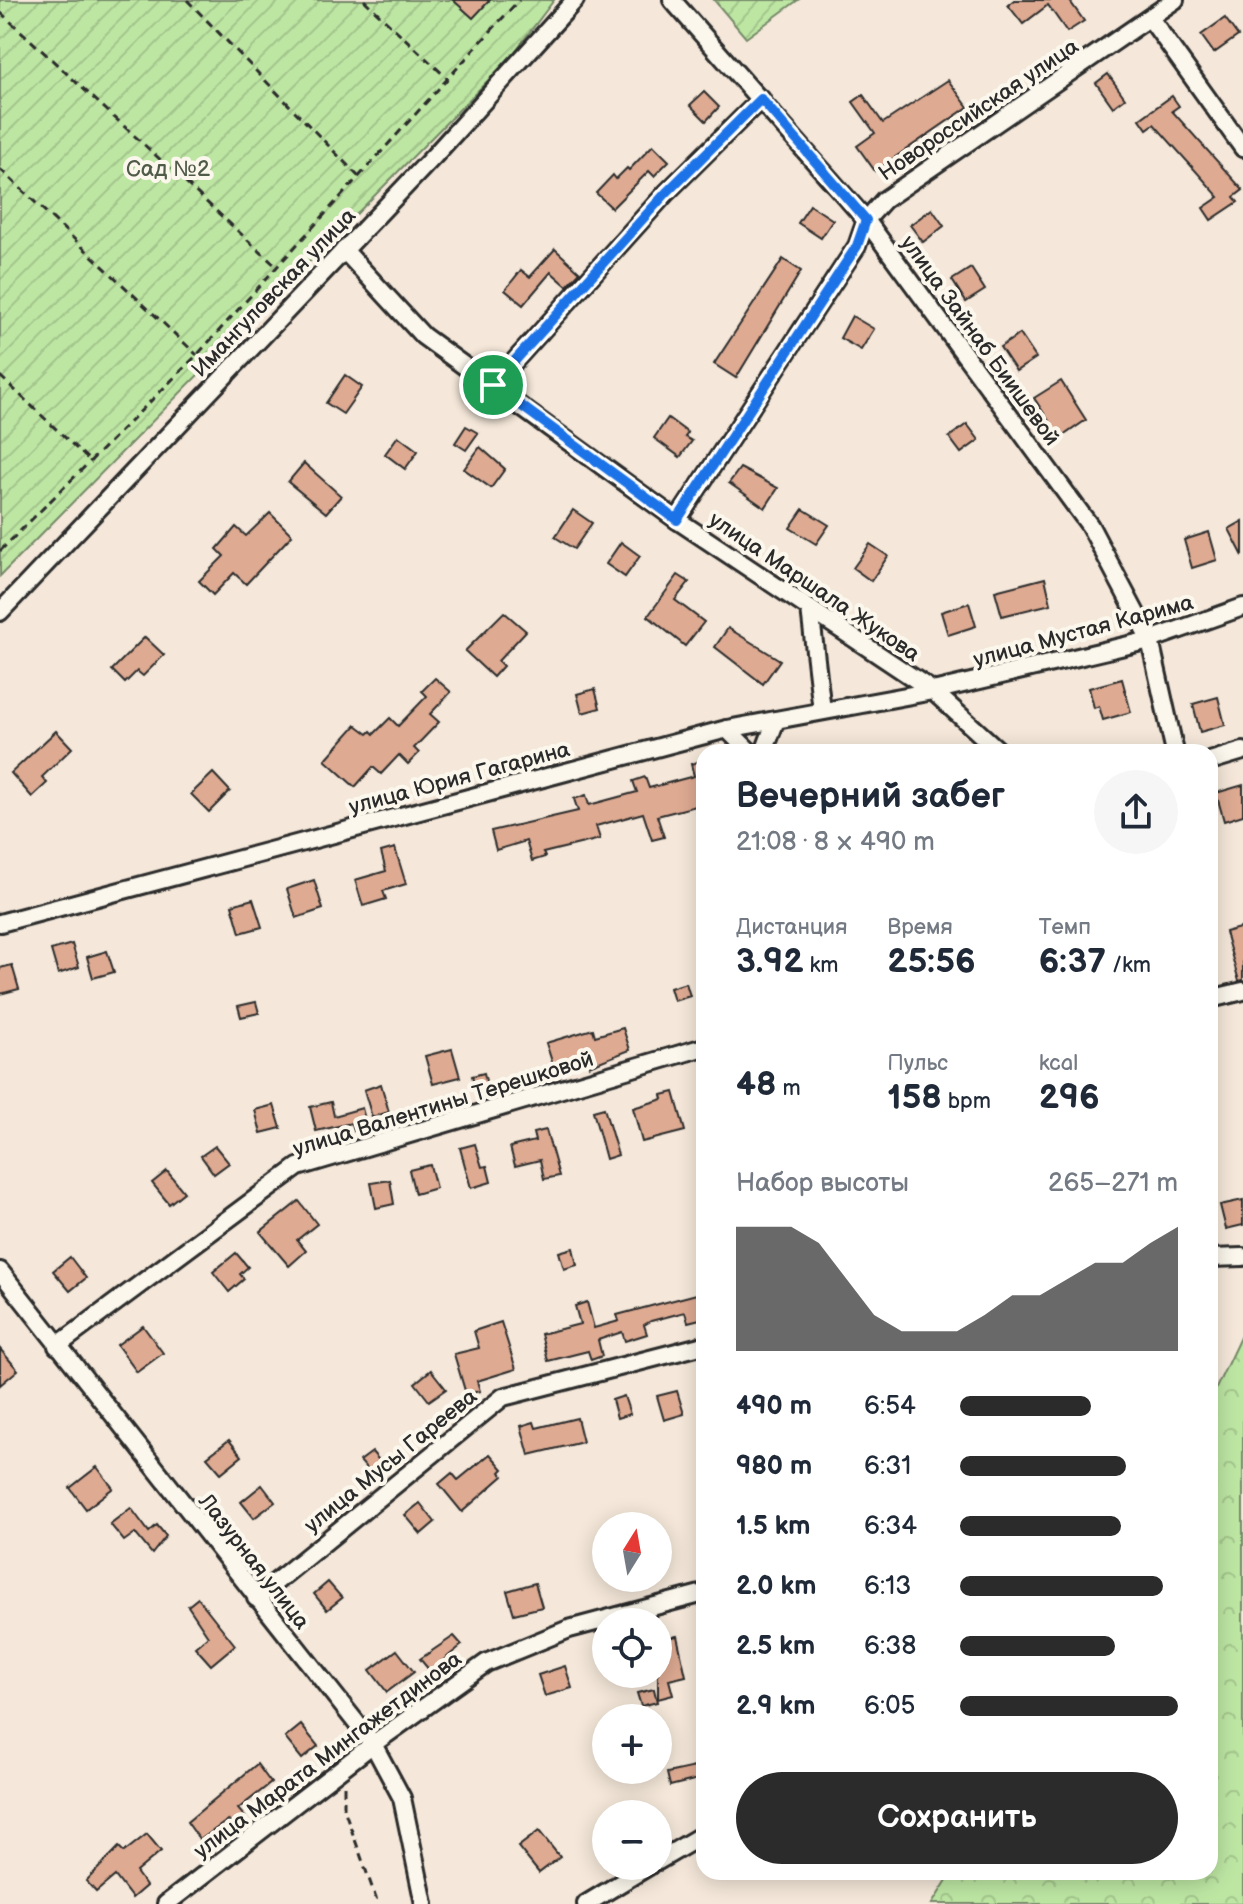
<!DOCTYPE html>
<html lang="ru">
<head>
<meta charset="utf-8">
<style>
  :root { --surface:#fff; --page:#f6f6f7; --text:#1f2937; --muted:#747a83; --accent:#2b2b2b }
  body { margin:0; font-family:"Balsamiq Sans",sans-serif; background:var(--page); color:var(--text); height:100vh; display:flex; flex-direction:column; font-size:30px; white-space:nowrap }
  * { box-sizing:border-box; margin:0 }
  p { font-size:26px; color:var(--muted) }
  .icon { flex:none; width:44px; height:44px; fill:none; stroke:currentColor; stroke-width:2; stroke-linecap:round; stroke-linejoin:round }
  .map { position:relative; flex:1; overflow:hidden }
  .details { position:absolute; left:696px; top:744px; width:522px; height:1136px; display:flex; flex-direction:column; background:var(--surface); border-radius:24px; box-shadow:0 4px 20px #0003 }
  .details>* { flex:none }
  .needle { width:52px; rotate:11deg }
  .controls { position:absolute; left:592px; top:1512px; display:grid; gap:16px }
  .controls a { display:grid; place-items:center; width:80px; height:80px; border-radius:50%; background:var(--surface); box-shadow:0 4px 20px #0003; font-size:40px }
  .pin { position:absolute; display:grid; place-items:center; width:68px; height:68px; color:#fff; margin:-34px; border:4px solid #fff; border-radius:50%; box-shadow:0 2px 8px #0007 }
  .round { display:grid; place-items:center; flex:none; width:84px; height:84px; border-radius:42px; background:var(--page) }
  .headline { display:flex; align-items:center; justify-content:space-between; height:136px; padding:0 40px }
  h1 { font-size:36px; font-weight:600; line-height:60px }
  .metrics { display:grid; grid-template-columns:repeat(3,1fr); gap:12px; height:136px; padding:8px 40px }
  .metrics div { display:grid; align-content:center }
  .metrics b { font-size:34px; font-weight:600 }
  .metrics small { font-size:22px; font-weight:400 }
  .metrics p { font-size:22px }
  .chart { height:224px; padding:16px 40px }
  .chart p { display:flex; justify-content:space-between }
  .chart svg { width:100%; height:144px; margin-top:8px; fill:var(--accent); opacity:.7 }
  .action { display:flex; gap:16px; margin-top:auto; padding:16px 40px }
  .action a { flex:1; height:92px; border-radius:48px; background:var(--accent); color:#fff; font-size:32px; font-weight:600; line-height:92px; text-align:center }
  ul { padding:0 40px; list-style:none; font-size:26px }
  li { display:grid; grid-template-columns:128px 96px 1fr; align-items:center; height:60px }
  li i { height:20px; border-radius:10px; background:var(--accent) }
  .map>svg:first-child { display:block }
  .forest { fill:url(#forest-crowns); stroke:#748867; stroke-width:2 }
  .garden { fill:url(#garden-furrows); stroke:#748867; stroke-width:2 }
  .building { fill:#deaa92; stroke:#2b2b2b; stroke-width:2 }
  .lines { fill:none; stroke-linecap:round; stroke-linejoin:round }
  .minor-casing { stroke:#2b2b2b; stroke-width:22 }
  .path { stroke:#2b2b2b; stroke-width:3; stroke-dasharray:8 6; stroke-linecap:butt }
  .minor { stroke:#fbf7ec; stroke-width:16 }
  .route-casing { stroke:#fff; stroke-width:16 }
  .route { stroke:#1a73e8; stroke-width:10 }
  .labels { text-anchor:middle; stroke-width:8; stroke-linejoin:round; paint-order:stroke }
  .street-label { font-size:22px; fill:#2b2b2b; stroke:#fbf7ec }
  .park-label { font-size:22px; fill:#505a49; stroke:#fbf7ec }
</style>
</head>
<body>
<div class="map">
<svg width="1243" height="1904" viewBox="0 0 1243 1904">
  <defs>
    <pattern id="forest-crowns" width="20" height="18" patternUnits="userSpaceOnUse" patternTransform="scale(2)"><rect width="20" height="18" fill="#bde6a3"/><path d="M2 6a3 3 0 1 1 6 0M12 15a3 3 0 1 1 6 0" fill="none" stroke="#a3c58c"/></pattern>
    <pattern id="garden-furrows" width="10" height="10" patternUnits="userSpaceOnUse" patternTransform="scale(2)"><rect width="10" height="10" fill="#bde6a3"/><path d="M-1 1l2-2M0 10L10 0M9 11l2-2" fill="none" stroke="#a3c58c"/></pattern>
  </defs>
  <rect width="100%" height="100%" fill="#f5e8da"/>
  <filter id="ink" filterUnits="userSpaceOnUse"><feTurbulence type="fractalNoise" baseFrequency=".0125" numOctaves="2"/><feDisplacementMap in="SourceGraphic" scale="16" xChannelSelector="R" yChannelSelector="G"/><feConvolveMatrix kernelMatrix="1 2 1 2 8 2 1 2 1" color-interpolation-filters="sRGB"/></filter>
  <g filter="url(#ink)">
    <polygon class="forest" points="1243,1331 1243,1904 932,1904 952,1872 1210,1872 1210,1401"/>
    <g class="garden">
      <polygon points="0,0 554,0 510,58 0,576"/>
      <polygon points="714,0 798,0 746,38"/>
    </g>
    <g class="building">
      <polygon points="453,0 490,0 473,18"/>
      <polygon points="1014,0 1069,0 1084,21 1067,32 1048,5 1023,24 1008,5"/>
      <polygon points="1225,18 1238,36 1214,53 1201,35"/>
      <polygon points="1108,74 1125,98 1113,107 1096,83"/>
      <polygon points="948,80 968,107 875,171 857,146 875,133 853,102 863,95 883,123"/>
      <polygon points="704,92 719,107 706,121 690,105"/>
      <polygon points="1172,96 1179,106 1172,111 1243,190 1234,197 1238,202 1211,220 1203,208 1219,197 1154,124 1147,129 1140,119"/>
      <polygon points="653,145 669,161 654,176 649,171 612,208 596,193 613,175 616,179 627,168 629,170"/>
      <polygon points="810,205 833,220 821,238 798,223"/>
      <polygon points="932,209 944,226 923,242 910,225"/>
      <polygon points="555,249 580,272 567,286 551,272 523,305 505,290 521,270 530,277"/>
      <polygon points="783,259 801,271 736,378 714,364"/>
      <polygon points="971,268 985,290 966,302 952,280"/>
      <polygon points="852,316 874,329 861,350 840,338"/>
      <polygon points="1020,334 1036,358 1016,371 1000,347"/>
      <polygon points="345,375 362,387 343,414 326,403"/>
      <polygon points="1061,381 1086,420 1060,438 1034,398"/>
      <polygon points="668,418 688,433 685,437 692,441 680,457 654,438"/>
      <polygon points="967,424 979,440 961,453 949,437"/>
      <polygon points="466,426 478,433 466,450 455,443"/>
      <polygon points="398,436 418,451 405,469 385,454"/>
      <polygon points="480,447 505,469 491,488 464,469"/>
      <polygon points="304,463 341,496 326,513 288,482"/>
      <polygon points="740,468 778,488 765,508 729,483"/>
      <polygon points="803,509 829,525 816,544 790,528"/>
      <polygon points="573,510 592,523 574,549 555,537"/>
      <polygon points="270,513 292,535 246,584 234,573 213,595 199,581 224,556 217,549 236,527 246,536"/>
      <polygon points="1243,521 1243,556 1229,529"/>
      <polygon points="1209,532 1217,560 1192,568 1184,540"/>
      <polygon points="621,542 640,556 625,577 606,564"/>
      <polygon points="870,544 888,556 871,581 853,568"/>
      <polygon points="678,575 689,582 675,600 704,622 685,646 648,616"/>
      <polygon points="1045,578 1051,604 1002,616 995,591"/>
      <polygon points="969,603 976,626 948,635 941,612"/>
      <polygon points="504,612 526,631 498,661 503,666 493,677 465,651"/>
      <polygon points="728,628 780,660 763,684 715,647"/>
      <polygon points="145,637 164,655 143,676 137,671 125,683 112,670"/>
      <polygon points="435,678 451,692 430,714 439,722 414,748 419,753 408,764 399,755 381,774 373,767 355,787 325,760 356,725 368,734 371,731 374,734 390,718 398,726 427,696 422,691"/>
      <polygon points="1122,679 1131,712 1103,720 1099,706 1094,708 1089,688"/>
      <polygon points="595,689 600,708 582,713 577,694"/>
      <polygon points="1218,697 1225,725 1200,732 1193,704"/>
      <polygon points="56,731 72,748 42,777 47,783 32,797 11,773"/>
      <polygon points="704,760 704,804 657,816 664,837 652,840 643,813 596,826 600,839 543,853 545,857 532,861 526,841 496,850 491,831 578,811 574,799 586,795 589,805 637,792 633,781 645,777 649,788 694,776 691,764"/>
      <polygon points="213,773 230,791 209,812 191,794"/>
      <polygon points="1243,785 1243,815 1224,821 1216,793"/>
      <polygon points="395,848 406,884 383,891 386,899 363,906 355,880 386,871 381,852"/>
      <polygon points="314,880 323,909 296,918 287,889"/>
      <polygon points="253,899 262,927 240,933 232,905"/>
      <polygon points="1243,927 1243,980 1239,981 1225,932"/>
      <polygon points="72,944 79,967 58,974 51,950"/>
      <polygon points="107,951 114,972 93,978 87,957"/>
      <polygon points="12,965 19,989 0,994 0,968"/>
      <polygon points="686,983 690,996 674,1001 670,988"/>
      <polygon points="256,1002 259,1013 241,1017 238,1006"/>
      <polygon points="623,1028 630,1050 589,1066 587,1058 554,1068 546,1043 593,1029 595,1036"/>
      <polygon points="452,1049 460,1077 433,1084 425,1056"/>
      <polygon points="484,1073 489,1093 478,1096 472,1076"/>
      <polygon points="381,1084 389,1112 372,1117 364,1090"/>
      <polygon points="674,1092 685,1131 642,1142 633,1108 663,1099 662,1095"/>
      <polygon points="331,1102 334,1116 362,1108 367,1127 354,1131 352,1123 316,1131 310,1107"/>
      <polygon points="274,1105 281,1128 261,1133 255,1110"/>
      <polygon points="604,1108 618,1155 606,1159 593,1111"/>
      <polygon points="546,1130 559,1176 544,1179 540,1160 515,1166 510,1147 535,1141 533,1133"/>
      <polygon points="475,1144 482,1167 487,1166 491,1182 471,1188 460,1148"/>
      <polygon points="215,1146 229,1163 214,1174 201,1156"/>
      <polygon points="430,1165 436,1188 415,1194 409,1170"/>
      <polygon points="167,1171 184,1192 169,1204 152,1183"/>
      <polygon points="390,1180 394,1204 376,1208 371,1183"/>
      <polygon points="1243,1200 1243,1225 1226,1229 1220,1205"/>
      <polygon points="299,1201 317,1224 297,1240 306,1251 289,1266 260,1232"/>
      <polygon points="573,1248 577,1265 564,1269 559,1252"/>
      <polygon points="236,1253 248,1267 240,1274 244,1279 229,1292 213,1272"/>
      <polygon points="70,1257 86,1278 70,1291 53,1271"/>
      <polygon points="704,1292 704,1318 688,1322 685,1312 651,1321 644,1325 647,1334 625,1341 622,1332 598,1340 602,1356 591,1360 588,1351 548,1361 541,1334 580,1324 575,1306 587,1302 594,1328 619,1321 617,1315"/>
      <polygon points="501,1322 516,1369 477,1381 480,1391 466,1394 454,1354 479,1348 474,1331"/>
      <polygon points="143,1326 163,1353 137,1372 117,1345"/>
      <polygon points="0,1349 18,1370 0,1385"/>
      <polygon points="431,1370 446,1389 429,1401 415,1383"/>
      <polygon points="677,1391 684,1414 664,1420 657,1396"/>
      <polygon points="624,1396 630,1414 617,1418 612,1400"/>
      <polygon points="577,1418 583,1442 529,1455 521,1426 534,1422 536,1428"/>
      <polygon points="229,1440 242,1456 221,1473 207,1457"/>
      <polygon points="372,1452 384,1466 373,1476 360,1461"/>
      <polygon points="490,1454 503,1469 500,1472 503,1476 462,1512 439,1484 452,1473 458,1480"/>
      <polygon points="97,1467 113,1488 86,1509 70,1488"/>
      <polygon points="262,1485 275,1502 254,1518 241,1502"/>
      <polygon points="420,1503 435,1522 421,1534 405,1515"/>
      <polygon points="131,1508 149,1532 157,1525 166,1536 152,1554 135,1533 124,1541 110,1524"/>
      <polygon points="328,1582 342,1598 327,1610 314,1594"/>
      <polygon points="535,1583 542,1607 514,1614 507,1591"/>
      <polygon points="198,1598 235,1645 211,1665 195,1647 208,1636 188,1606"/>
      <polygon points="454,1636 462,1645 430,1671 420,1659"/>
      <polygon points="677,1636 686,1676 669,1680 673,1695 658,1699 658,1640"/>
      <polygon points="397,1650 414,1672 387,1692 370,1670"/>
      <polygon points="565,1666 572,1688 545,1696 538,1675"/>
      <polygon points="654,1689 657,1702 641,1706 637,1693"/>
      <polygon points="301,1725 318,1746 302,1759 285,1738"/>
      <polygon points="257,1764 271,1783 238,1809 245,1817 234,1827 228,1820 200,1840 187,1822"/>
      <polygon points="695,1767 698,1779 670,1786 667,1773"/>
      <polygon points="539,1831 560,1857 539,1873 518,1847"/>
      <polygon points="147,1834 161,1851 136,1872 146,1886 132,1898 115,1876 96,1892 86,1881 119,1847 124,1852"/>
    </g>
    <g class="lines">
      <defs>
        <g id="minor">
          <polyline points="672,0 866,220 1090,526 1150,640 1175,752"/>
          <polyline points="1150,18 1243,148"/>
          <polyline points="344,250 423,336 677,520 933,691 1000,752"/>
          <polyline points="493,385 666,193 761,99"/>
          <polyline points="677,520 857,246 866,220 884,200 1175,0"/>
          <polyline points="810,609 822,711"/>
          <polyline points="0,612 434,156 575,0"/>
          <polyline points="727,729 750,752"/>
          <polyline points="764,752 776,720"/>
          <polyline points="1210,761 1243,751"/>
          <polyline points="0,923 727,729 933,691 1150,640 1243,607"/>
          <polyline points="1210,999 1243,991"/>
          <polyline points="1210,1258 1243,1257"/>
          <polyline points="0,1271 373,1744 402,1798 424,1904"/>
          <polyline points="57,1346 298,1167 704,1047"/>
          <polyline points="256,1598 503,1397 704,1345"/>
          <polyline points="658,1861 704,1834"/>
          <polyline points="166,1904 373,1744 486,1663 569,1629 704,1593"/>
          <polyline points="586,1904 649,1866"/>
        </g>
      </defs>
      <use href="#minor" class="minor-casing"/>
      <g class="path">
        <polyline points="187,0 359,177"/>
        <polyline points="364,0 448,79"/>
        <polyline points="0,12 277,267"/>
        <polyline points="0,169 197,355"/>
        <polyline points="0,376 92,463"/>
        <polyline points="0,551 197,355 519,0"/>
        <polyline points="344,1786 344,1809 378,1904"/>
      </g>
      <use href="#minor" class="minor"/>
    </g>
  </g>
  <g class="lines" filter="url(#ink)">
    <defs>
      <polygon id="route" points="761,99 866,220 857,246 677,520 493,385 666,193"/>
    </defs>
    <use href="#route" class="route-casing"/>
    <use href="#route" class="route"/>
  </g>
  <g class="labels">
    <g class="street-label">
      <text transform="translate(978 109) rotate(-34)" y="8">Новороссийская улица</text>
      <text transform="translate(273 292) rotate(-46)" y="8">Имангуловская улица</text>
      <text transform="translate(981 340) rotate(54)" y="8">улица Зайнаб Биишевой</text>
      <text transform="translate(815 586) rotate(34)" y="8">улица Маршала Жукова</text>
      <text transform="translate(1083 630) rotate(-15)" y="8">улица Мустая Карима</text>
      <text transform="translate(459 777) rotate(-15)" y="8">улица Юрия Гагарина</text>
      <text transform="translate(443 1103) rotate(-17)" y="8">улица Валентины Терешковой</text>
      <text transform="translate(390 1460) rotate(-39)" y="8">улица Мусы Гареева</text>
      <text transform="translate(255 1561) rotate(52)" y="8">Лазурная улица</text>
      <text transform="translate(327 1754) rotate(-37)" y="8">улица Марата Мингажетдинова</text>
    </g>
    <g class="park-label">
      <text x="168" y="176">Сад №2</text>
    </g>
  </g>
</svg>
<div class="controls">
<a><svg class="needle" viewBox="-14 -14 28 28"><path d="M0-13l5 13h-10z" fill="#e53935"/><path d="M0 13l5-13h-10z" fill="#747a83"/></svg></a>
<a><svg class="icon" aria-label="locate" viewBox="0 0 24 24"><circle cx="12" cy="12" r="6"/><path d="M12 2v4M12 18v4M2 12h4M18 12h4"/></svg></a>
<a>+</a>
<a>−</a>
</div>
<div class="pin" style="left:493px;top:385px;background:#1e9e55"><svg class="icon" aria-label="arrive" viewBox="0 0 24 24"><path d="M6 21V4h12l-3 4 3 4H6"/></svg></div>
<section class="details">
<div class="headline"><div><h1>Вечерний забег</h1><p>21:08 · 8 × 490 m</p></div><a class="round"><svg class="icon" aria-label="share" viewBox="0 0 24 24"><path d="M12 15V3M7 8l5-5 5 5M5 13v7h14v-7"/></svg></a></div>
<div class="metrics">
<div><p>Дистанция</p><b>3.92<small> km</small></b></div>
<div><p>Время</p><b>25:56</b></div>
<div><p>Темп</p><b>6:37<small> /km</small></b></div>
</div>
<div class="metrics">
<div><b>48<small> m</small></b></div>
<div><p>Пульс</p><b>158<small> bpm</small></b></div>
<div><p>kcal</p><b>296</b></div>
</div>
<div class="chart"><p><span>Набор высоты</span>265–271 m</p>
<svg viewBox="0 0 160 44" preserveAspectRatio="none"><path d="M0 44V6L10 6L20 6L30 11L40 22L50 33L60 38L70 38L80 38L90 33L100 27L110 27L120 22L130 17L140 17L150 11L160 6V44z"/></svg>
</div>
<ul>
<li><b>490 m</b>6:54<i style="width:60%"></i></li>
<li><b>980 m</b>6:31<i style="width:76%"></i></li>
<li><b>1.5 km</b>6:34<i style="width:74%"></i></li>
<li><b>2.0 km</b>6:13<i style="width:93%"></i></li>
<li><b>2.5 km</b>6:38<i style="width:71%"></i></li>
<li><b>2.9 km</b>6:05<i style="width:100%"></i></li>
</ul>
<div class="action"><a>Сохранить</a></div>
</section>
</div>
</body>
</html>
